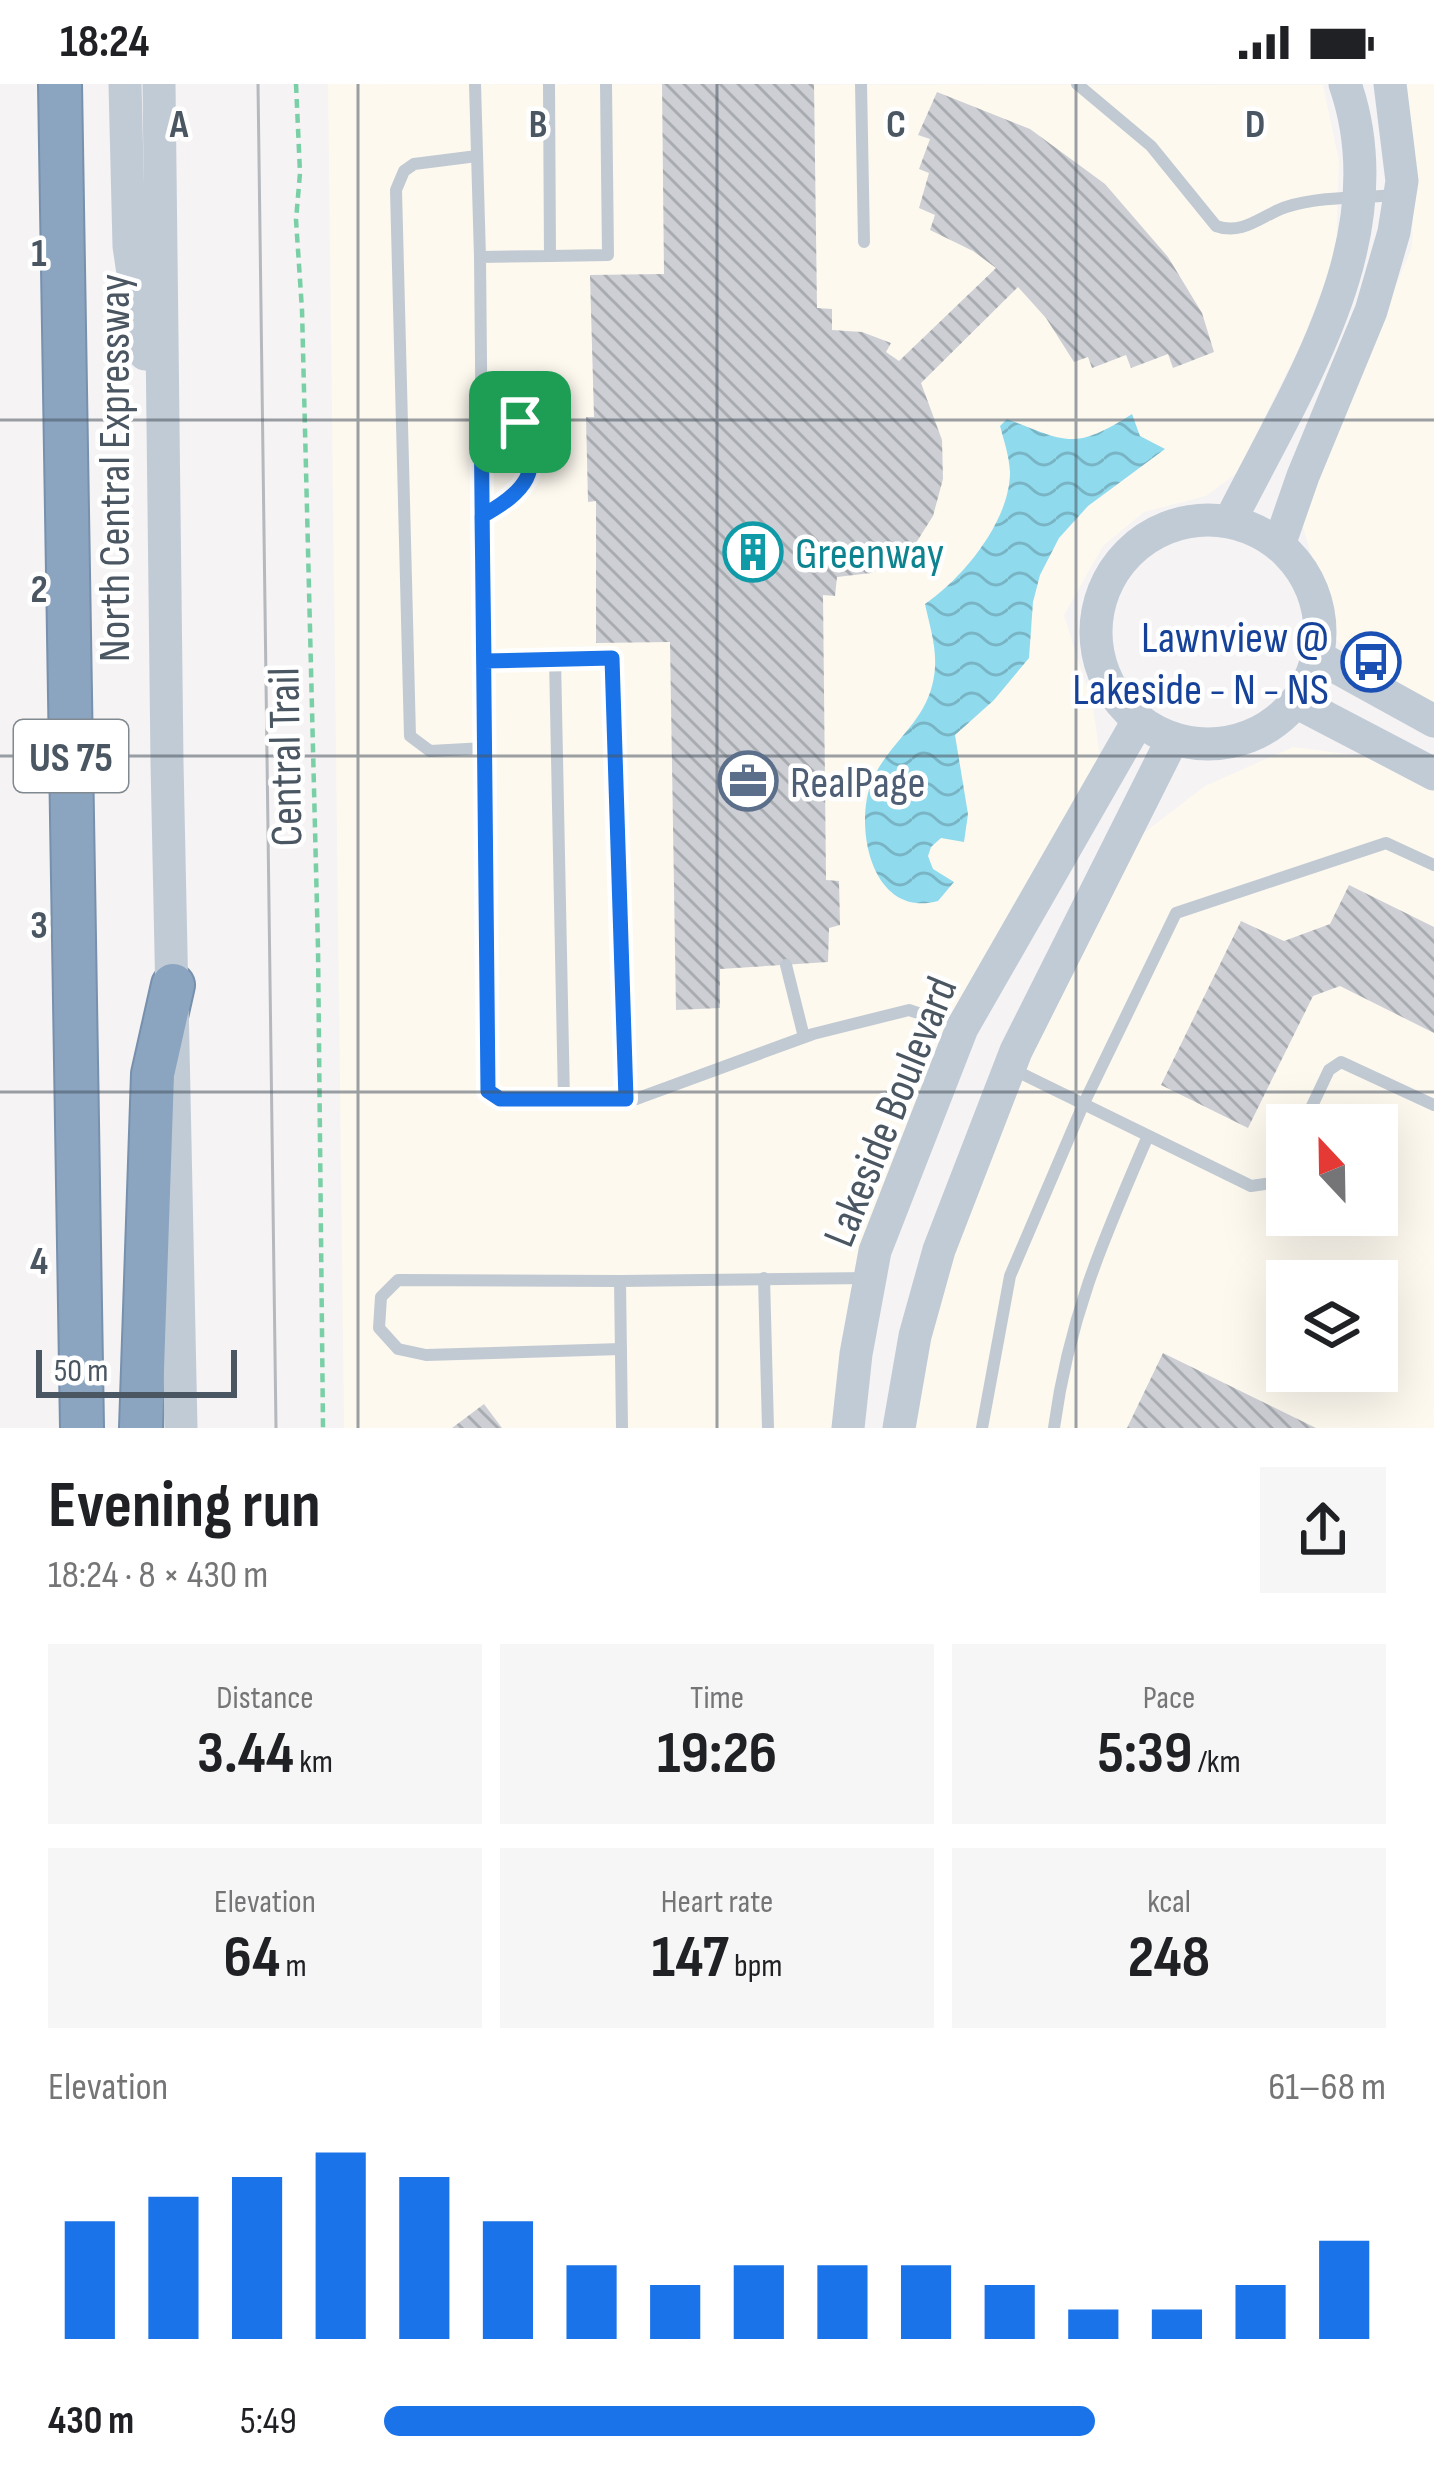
<!DOCTYPE html>
<html lang="en">
<head>
<meta charset="utf-8">
<style>
  :root { --surface:#fff; --page:#f6f6f6; --text:#202124; --muted:#757577; --accent:#1a73e8 }
  body { margin:0; font-family:"Sofia Sans Condensed",sans-serif; background:var(--page); color:var(--text); height:100vh; display:flex; flex-direction:column; font-size:45px; white-space:nowrap }
  * { box-sizing:border-box; margin:0 }
  p { font-size:39px; color:var(--muted) }
  .icon { flex:none; width:66px; height:66px; fill:none; stroke:currentColor; stroke-width:2; stroke-linecap:round; stroke-linejoin:round }
  .map { position:relative; height:1344px; overflow:hidden }
  .details { display:flex; flex-direction:column; background:var(--surface); flex:1 }
  .details>* { flex:none }
  .needle { width:78px; rotate:338deg }
  .fabs { position:absolute; left:1266px; top:1020px; display:grid; gap:24px }
  .fabs a { display:grid; place-items:center; width:132px; height:132px; border-radius:0px; background:var(--surface); box-shadow:0 12px 48px #0002; font-size:60px }
  .scale { position:absolute; left:36px; bottom:30px; width:201px; box-sizing:border-box; padding-left:12px; border:6px solid #4a5661; border-top:0; font-size:33px; line-height:42px; white-space:nowrap; color:#4a5661; -webkit-text-stroke:9px #fff; paint-order:stroke }
  .pin { position:absolute; display:grid; place-items:center; width:102px; height:102px; color:#fff; margin:-51px; border-radius:24px; box-shadow:0 6px 18px #0006 }
  .round { display:grid; place-items:center; flex:none; width:126px; height:126px; border-radius:0px; background:var(--page) }
  .overview { display:flex; align-items:center; justify-content:space-between; height:204px; padding:0 48px }
  h1 { font-size:66px; font-weight:700; line-height:90px }
  .metrics { display:grid; grid-template-columns:repeat(3,1fr); gap:18px; height:204px; padding:12px 48px }
  .metrics div { display:grid; align-content:center; border-radius:0px; background:var(--page); text-align:center }
  .metrics b { font-size:60px; font-weight:700 }
  .metrics small { font-size:33px; font-weight:400 }
  .metrics p { font-size:33px }
  .chart { height:336px; padding:24px 48px }
  .chart p { display:flex; justify-content:space-between }
  .chart svg { width:100%; height:216px; margin-top:12px; stroke:var(--accent); stroke-width:6 }
  ul { padding:0 48px; list-style:none; font-size:39px }
  li { display:grid; grid-template-columns:192px 144px 1fr; align-items:center; height:90px }
  li i { height:30px; border-radius:15px; background:var(--accent) }
  .status { display:flex; justify-content:space-between; align-items:center; height:84px; padding:0 60px; background:var(--surface); direction:ltr }
  .status svg { height:33px; fill:currentColor }
  .map>svg:first-child { display:block }
  .commercial { fill:#fdf9ef; fill-rule:evenodd }
  .water { fill:url(#water-waves) }
  .building { fill:url(#building-back-hatch) }
  .lines { fill:none; stroke-linecap:round; stroke-linejoin:round }
  .highway-casing { stroke:#7690ad; stroke-width:46 }
  .path { stroke:#7ad0a6; stroke-width:4.5; stroke-dasharray:9 6; stroke-linecap:butt }
  .lane { stroke:#c1cad2; stroke-width:12 }
  .secondary { stroke:#c1cbd6; stroke-width:33 }
  .highway { stroke:#8ba5c1; stroke-width:42 }
  .tram { stroke:#b5b8bd; stroke-width:3 }
  .route-casing { stroke:#fff; stroke-width:24 }
  .route { stroke:#1a73e8; stroke-width:15 }
  .grid { fill:none; stroke:#4a5661; stroke-width:3; stroke-opacity:0.55 }
  .labels { text-anchor:middle; stroke-width:9; stroke-linejoin:round; paint-order:stroke }
  .shield { fill:#fff; stroke:#808990; stroke-width:3 }
  .shield-label { font-size:42px; font-weight:bold; fill:#4a5661 }
  .street-label { font-size:45px; fill:#4a5661; stroke:#fff }
  .culture-label { font-size:45px; fill:#0d838f; stroke:#fff; text-anchor:start }
  .transit-label { font-size:45px; fill:#164399; stroke:#fff; text-anchor:end }
  .service-label { font-size:45px; fill:#4e5e75; stroke:#fff; text-anchor:start }
  .grid-label { font-size:39px; text-anchor:middle; font-weight:bold; fill:#4a5661; stroke:#fff; stroke-width:9; stroke-linejoin:round; paint-order:stroke }
</style>
</head>
<body>
<div class="status"><b>18:24</b><svg viewBox="0 0 49 12"><path d="M0 12V9h3v3zM5 12V6h3v6zM10 12V3h3v9zM15 12V0h3v12zM26 1h20v11H26zM47 4h2v5h-2z"/></svg></div>
<div class="map">
<svg width="1434" height="1344" viewBox="0 0 1434 1344">
  <defs>
    <pattern id="water-waves" width="16" height="10" patternUnits="userSpaceOnUse" patternTransform="scale(3)"><rect width="16" height="10" fill="#90daee"/><path d="M0 5q4-4 8 0t8 0" fill="none" stroke="#78b4c4"/></pattern>
    <pattern id="building-back-hatch" width="6" height="6" patternUnits="userSpaceOnUse" patternTransform="scale(3)"><rect width="6" height="6" fill="#cdcfd5"/><path d="M-1 5l2 2M0 0l6 6M5-1l2 2" fill="none" stroke="#a8abb0"/></pattern>
  </defs>
  <rect width="100%" height="100%" fill="#f5f3f3"/>
  <g class="commercial">
    <polygon points="328,0 1323,1 1339,77 1336,170 1302,258 1237,389 1206,412 1144,428 1103,462 1064,531 1093,624 1100,672 892,1091 844,1344 344,1344"/>
    <polygon points="1391,0 1434,0 1434,625 1372,593 1336,555 1302,440 1309,404 1412,163 1414,81"/>
    <path d="M1293,663l92,12 49,30v639h-525l25,-123 74,-201 120,-259 77,-59zM1287,1041h90v90h-90zM1287,1197h90v90h-90z"/>
  </g>
  <path class="water" d="M1132,330l8,22 25,13 -77,57 -29,32 -19,37 -7,27 -4,56 -35,42 -39,35 13,79 -4,28 -23,-4 -10,9 -3,9 5,13 21,13 -16,19c-66,18 -85,-74 -66,-120 15,-36 50,-56 60,-95 8,-30 -1,-54 -7,-82 38,-26 85,-83 85,-132 -1,-17 -6,-31 -10,-46l7,-7c60,23 67,32 125,-5z"/>
  <g class="building">
    <polygon points="662,0 814,0 817,224 832,225 832,246 862,248 891,259 886,268 899,277 996,184 973,167 930,146 935,131 919,124 929,89 919,85 930,55 918,51 937,8 1030,45 1105,100 1168,173 1202,229 1214,268 1173,284 1168,270 1131,284 1126,271 1092,284 1088,273 1074,278 1046,234 1018,203 921,299 942,356 943,395 933,432 914,462 901,474 871,489 837,493 835,512 823,511 826,796 839,797 840,841 829,844 828,878 720,885 720,924 676,926 670,558 596,559 596,417 588,418 586,333 594,333 590,191 664,190"/>
    <polygon points="1349,801 1434,843 1434,949 1340,902 1313,912 1248,1044 1161,1001 1241,837 1284,857 1330,840"/>
    <polygon points="1163,1269 1316,1344 1127,1344"/>
    <polygon points="484,1320 502,1344 452,1344"/>
  </g>
  <g class="lines">
    <defs>
      <g id="highway">
        <polyline points="60,0 82,1344"/>
        <polyline points="141,1344 153,990 173,901"/>
      </g>
    </defs>
    <use href="#highway" class="highway-casing"/>
    <polyline class="path" points="296,0 300,89 296,136 302,226 318,864 323,1344"/>
    <g class="lane">
      <polyline points="475,0 480,173"/>
      <polyline points="549,0 550,172 480,173 488,1007 500,1015 636,1015 813,950 909,926 957,942"/>
      <polyline points="861,0 864,158"/>
      <path d="M1077,0l74,62 65,80c27,10 46,-11 70,-19 35,-11 76,-9 113,-12"/>
      <polyline points="477,72 414,80 404,87 396,106 410,652 430,667 485,664"/>
      <polyline points="550,172 608,171 606,0"/>
      <path d="M481,317c9,3 19,6 27,11 29,18 31,61 7,83 -9,9 -22,15 -32,21"/>
      <polyline points="555,575 564,1016"/>
      <polyline points="484,577 612,574 625,1015"/>
      <polyline points="786,881 804,953"/>
      <polyline points="1010,984 1251,1102 1272,1099 1287,1074"/>
      <polyline points="1303,1041 1329,986 1341,978 1434,1021"/>
      <polyline points="764,1194 768,1344"/>
      <polyline points="620,1197 398,1196 381,1213 379,1244 398,1265 426,1271 621,1265"/>
      <polyline points="622,1344 620,1197 868,1194"/>
      <polyline points="982,1344 1010,1192 1083,1021 1176,829 1386,759 1434,781"/>
      <path d="M1054,1344c15,-112 50,-190 94,-292"/>
    </g>
    <g class="secondary">
      <polyline points="125,0 129,162 145,270"/>
      <polyline points="159,0 167,678 181,1344"/>
      <circle cx="1208" cy="548" r="112"/>
      <path d="M1230,437c66,-132 169,-283 115,-437"/>
      <polyline points="1279,461 1303,392 1371,227 1394,148 1402,97 1390,0"/>
      <polyline points="1318,573 1434,637"/>
      <polyline points="1296,618 1434,690"/>
      <polyline points="848,1344 856,1270 875,1167 962,944 1138,637"/>
      <polyline points="899,1344 915,1252 939,1166 1016,967 1172,656"/>
    </g>
    <use href="#highway" class="highway"/>
    <polyline class="tram" points="258,0 276,1344"/>
  </g>
  <g class="lines">
    <defs>
      <path id="route" d="M520,338c25,49 5,70 -38,94l2,145 128,-3 14,441h-126l-12,-8 -7,-690 25,9 14,12"/>
    </defs>
    <use href="#route" class="route-casing"/>
    <use href="#route" class="route"/>
  </g>
  <path class="grid" d="M358,0v1344M717,0v1344M1076,0v1344M0,336h1434M0,672h1434M0,1008h1434"/>
  <defs>
    <symbol id="building-ring" viewBox="-11 -11 22 22"><circle r="9.5" fill="#fff" stroke="#0f9aa8" stroke-width="1.5"/><path d="M-4-6H4V6H1V3H-1V6H-4ZM-2.5-4.3h1.7v1.8h-1.7ZM.8-4.3h1.7v1.8H.8ZM-2.5-1h1.7V.8h-1.7ZM.8-1h1.7V.8H.8Z" fill="#0f9aa8"/></symbol>
    <symbol id="bus-ring" viewBox="-11 -11 22 22"><circle r="9.5" fill="#fff" stroke="#1a4fb4" stroke-width="1.5"/><path d="M-5-6H5V4H4V6H2V4H-2V6H-4V4H-5ZM-3.5-4V0h7V-4ZM-3.5 1.2v1.5H-2V1.2ZM2 1.2v1.5H3.5V1.2Z" fill="#1a4fb4"/></symbol>
    <symbol id="office-ring" viewBox="-11 -11 22 22"><circle r="9.5" fill="#fff" stroke="#5c6f8a" stroke-width="1.5"/><path d="M-6-3h4V-5.5h4V-3h4V5H-6ZM-1-4.5V-3h2v-1.5ZM-6 0V1H6V0Z" fill="#5c6f8a"/></symbol>
  </defs>
  <g fill-rule="evenodd">
    <use href="#building-ring" x="720" y="435" width="66" height="66"/>
    <use href="#bus-ring" x="1338" y="545" width="66" height="66"/>
    <use href="#office-ring" x="715" y="664" width="66" height="66"/>
  </g>
  <g class="labels">
    <rect class="shield" x="14" y="636" width="114" height="72" rx="9"/>
    <g class="shield-label">
      <text x="71" y="687">US 75</text>
    </g>
    <g class="street-label">
      <text transform="translate(113 384) rotate(-90)" y="16">North Central Expressway</text>
      <text transform="translate(284 673) rotate(-91)" y="16">Central Trail</text>
      <text transform="translate(889 1027) rotate(-68)" y="16">Lakeside Boulevard</text>
    </g>
    <g class="culture-label">
      <text x="795" y="484">Greenway</text>
    </g>
    <g class="transit-label">
      <text x="1329" y="568">Lawnview @<tspan x="1329" dy="52">Lakeside - N - NS</tspan></text>
    </g>
    <g class="service-label">
      <text x="790" y="713">RealPage</text>
    </g>
  </g>
  <g class="grid-label">
    <text x="179" y="53">A</text>
    <text x="538" y="53">B</text>
    <text x="896" y="53">C</text>
    <text x="1255" y="53">D</text>
    <text x="39" y="182">1</text>
    <text x="39" y="518">2</text>
    <text x="39" y="854">3</text>
    <text x="39" y="1190">4</text>
  </g>
</svg>
<div class="fabs">
<a><svg class="needle" viewBox="-14 -14 28 28"><path d="M0-13l5 13h-10z" fill="#e53935"/><path d="M0 13l5-13h-10z" fill="#757577"/></svg></a>
<a><svg class="icon" aria-label="layers" viewBox="0 0 24 24"><path d="M12 4l9 5-9 5-9-5zM3 14l9 5 9-5"/></svg></a>
</div>
<div class="scale">50 m</div>
<div class="pin" style="left:520px;top:338px;background:#1e9e55"><svg class="icon" aria-label="arrive" viewBox="0 0 24 24"><path d="M6 21V4h12l-3 4 3 4H6"/></svg></div>
</div>
<section class="details">
<div class="overview"><div><h1>Evening run</h1><p>18:24 · 8 × 430 m</p></div><a class="round"><svg class="icon" aria-label="share" viewBox="0 0 24 24"><path d="M12 15V3M7 8l5-5 5 5M5 13v7h14v-7"/></svg></a></div>
<div class="metrics">
<div><p>Distance</p><b>3.44<small> km</small></b></div>
<div><p>Time</p><b>19:26</b></div>
<div><p>Pace</p><b>5:39<small> /km</small></b></div>
</div>
<div class="metrics">
<div><p>Elevation</p><b>64<small> m</small></b></div>
<div><p>Heart rate</p><b>147<small> bpm</small></b></div>
<div><p>kcal</p><b>248</b></div>
</div>
<div class="chart"><p><span>Elevation</span>61–68 m</p>
<svg viewBox="0 0 160 44" preserveAspectRatio="none"><path d="M5 44V20M15 44V15M25 44V11M35 44V6M45 44V11M55 44V20M65 44V29M75 44V33M85 44V29M95 44V29M105 44V29M115 44V33M125 44V38M135 44V38M145 44V33M155 44V24"/></svg>
</div>
<ul>
<li><b>430 m</b>5:49<i style="width:71%"></i></li>
</ul>
</section>
</body>
</html>
